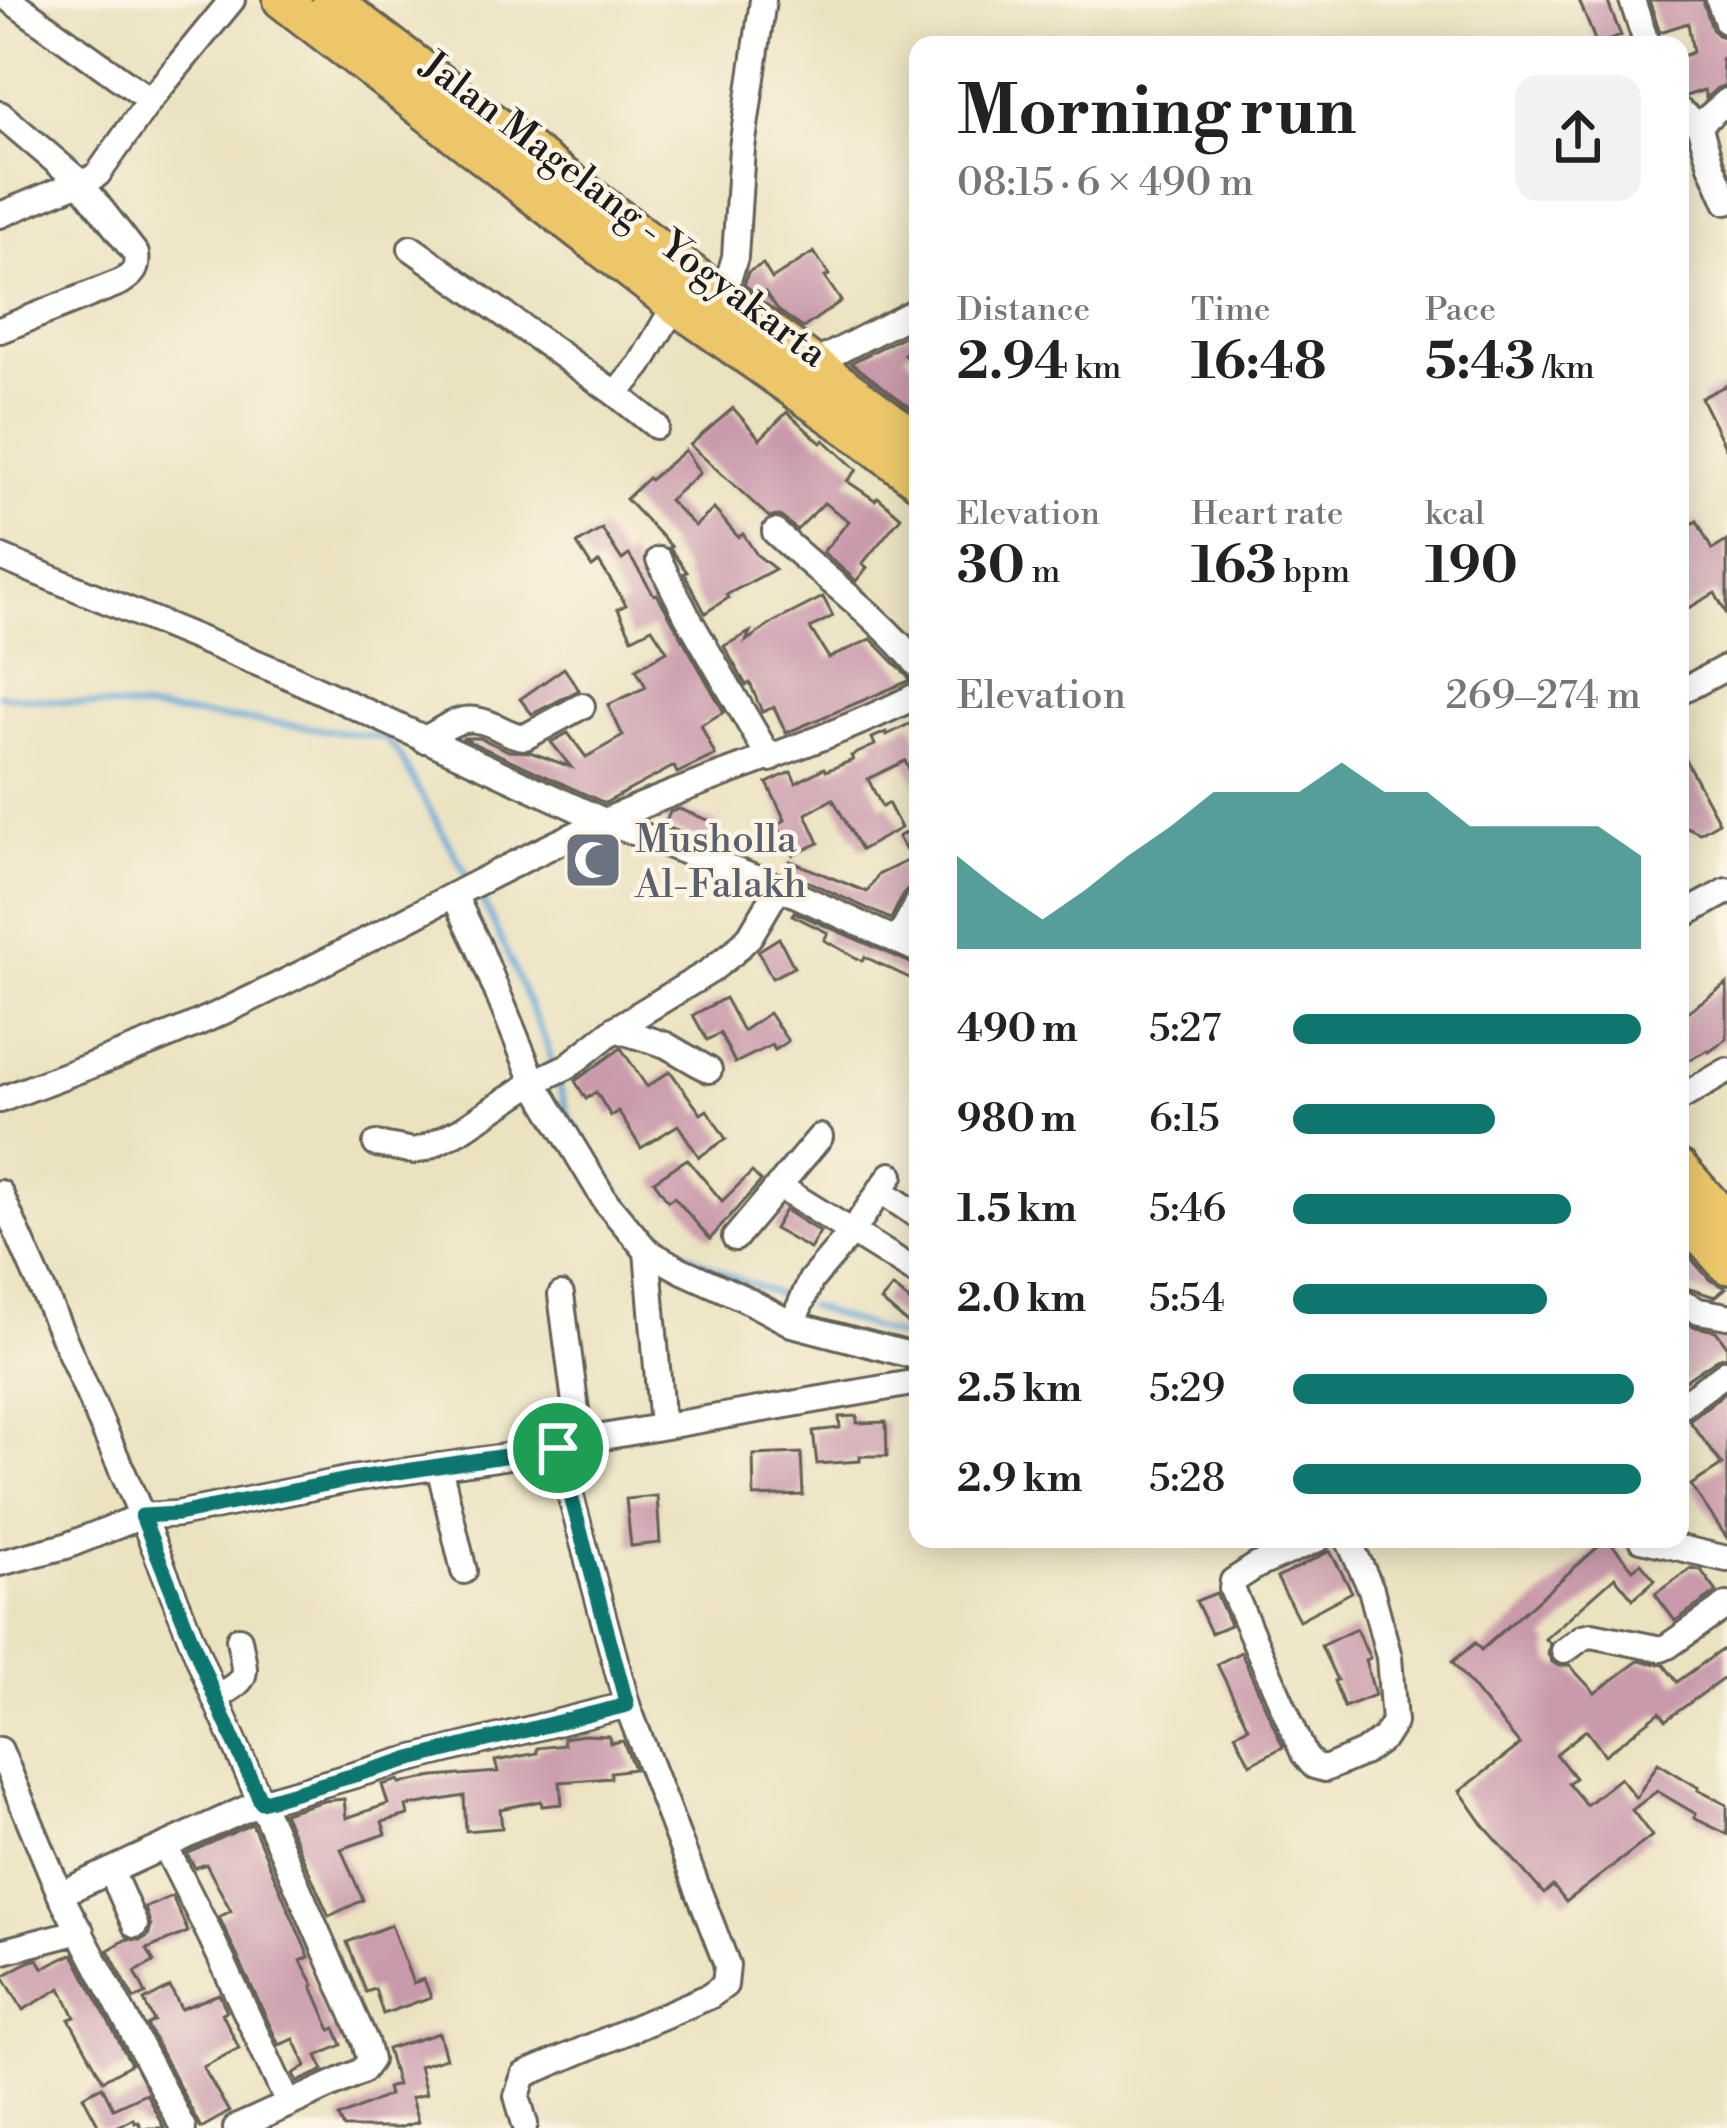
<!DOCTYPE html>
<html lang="en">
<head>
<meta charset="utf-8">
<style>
  :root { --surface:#fff; --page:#f2f2f2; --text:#222; --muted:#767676; --accent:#0f766e }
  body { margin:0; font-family:"Libre Bodoni",serif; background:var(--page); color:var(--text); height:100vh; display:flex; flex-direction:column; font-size:45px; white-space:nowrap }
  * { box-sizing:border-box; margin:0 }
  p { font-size:39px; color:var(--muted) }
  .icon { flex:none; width:66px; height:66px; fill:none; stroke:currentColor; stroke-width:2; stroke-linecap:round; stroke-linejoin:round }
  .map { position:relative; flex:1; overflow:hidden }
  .panel { position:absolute; left:909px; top:36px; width:780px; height:1512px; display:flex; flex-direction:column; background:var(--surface); border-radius:24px; box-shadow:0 6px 30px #0003 }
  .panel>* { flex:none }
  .pin { position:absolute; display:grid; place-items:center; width:102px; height:102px; color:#fff; margin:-51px; border:6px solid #fff; border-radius:50%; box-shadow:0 3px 12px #0007 }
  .round { display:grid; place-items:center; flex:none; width:126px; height:126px; border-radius:24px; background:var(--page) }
  .overview { display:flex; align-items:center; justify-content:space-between; height:204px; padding:0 48px }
  h1 { font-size:66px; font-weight:800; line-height:90px }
  .stats { display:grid; grid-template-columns:repeat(3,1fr); gap:18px; height:204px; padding:12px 48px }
  .stats div { display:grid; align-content:center }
  .stats b { font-size:51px; font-weight:800 }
  .stats small { font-size:33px; font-weight:400 }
  .stats p { font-size:33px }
  .chart { height:336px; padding:24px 48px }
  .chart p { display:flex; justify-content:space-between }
  .chart svg { width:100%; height:216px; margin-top:12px; fill:var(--accent); opacity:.7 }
  ul { padding:0 48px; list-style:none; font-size:39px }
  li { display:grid; grid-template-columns:192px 144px 1fr; align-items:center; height:90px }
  li i { height:30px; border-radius:15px; background:var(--accent) }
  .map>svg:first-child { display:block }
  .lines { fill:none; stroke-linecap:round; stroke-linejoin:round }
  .stream { stroke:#60a7d6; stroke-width:6 }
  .building { fill:#c99aab }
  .minor-casing { stroke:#646155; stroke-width:30 }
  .highway-casing { stroke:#646155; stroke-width:42 }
  .minor { stroke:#fff; stroke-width:24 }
  .highway { stroke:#ecc669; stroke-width:36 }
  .route-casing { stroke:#fff; stroke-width:24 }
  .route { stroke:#0f766e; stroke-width:15 }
  .labels { text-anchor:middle; stroke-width:9; stroke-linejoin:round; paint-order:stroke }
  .street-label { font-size:39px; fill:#1c1c1c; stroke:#fcf5e5 }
  .worship-label { font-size:39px; fill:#5b616d; stroke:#fcf5e5; text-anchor:start }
</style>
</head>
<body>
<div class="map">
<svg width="1727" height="2128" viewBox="0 0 1727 2128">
  <rect width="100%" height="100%" fill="#fcf5e5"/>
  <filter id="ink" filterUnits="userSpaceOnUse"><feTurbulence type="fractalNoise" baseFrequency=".00833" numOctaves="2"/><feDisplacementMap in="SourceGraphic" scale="24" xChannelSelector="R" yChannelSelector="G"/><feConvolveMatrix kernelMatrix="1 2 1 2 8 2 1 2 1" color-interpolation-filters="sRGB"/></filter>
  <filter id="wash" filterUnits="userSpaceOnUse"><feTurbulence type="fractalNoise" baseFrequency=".004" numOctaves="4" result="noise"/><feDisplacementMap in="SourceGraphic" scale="48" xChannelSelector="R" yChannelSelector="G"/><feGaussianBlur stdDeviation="2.7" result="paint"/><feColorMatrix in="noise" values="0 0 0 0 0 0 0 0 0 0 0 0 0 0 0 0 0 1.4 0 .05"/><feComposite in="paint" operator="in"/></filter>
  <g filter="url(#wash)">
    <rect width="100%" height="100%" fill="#ebe2c0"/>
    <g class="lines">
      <g class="stream">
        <polyline points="0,695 283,724 384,738 396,750 468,877"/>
        <polyline points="475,889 489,913 547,1045 552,1063"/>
        <polyline points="558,1081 570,1120"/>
        <polyline points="577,1131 648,1233 728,1275 795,1301"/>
        <polyline points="808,1306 918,1343"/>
      </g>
    </g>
    <g id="blocks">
      <g class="building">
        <polygon points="1579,0 1607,0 1621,36 1597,45"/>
        <polygon points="1649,0 1703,0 1712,29 1717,35 1727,38 1727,58 1721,59 1726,85 1717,88 1706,98 1704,90 1686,96 1680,95 1680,57 1693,52 1688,23 1660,32"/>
        <polygon points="814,252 829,275 825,277 841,301 803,328 779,311 765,292 759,295 744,285 748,272 763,264 772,279"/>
        <polygon points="918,329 918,346 904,354 918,368 918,413 851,363"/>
        <polygon points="1727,385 1727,450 1701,398"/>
        <polygon points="733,408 760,439 787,412 821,443 824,440 857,470 847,481 875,500 878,497 901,517 862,564 867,568 856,581 823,552 849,521 824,503 797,530 780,516 769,517 690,445"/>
        <polygon points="685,450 700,473 669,500 695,526 714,509 738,537 743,534 757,555 775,569 726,595 728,598 705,613 684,573 687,572 669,547 671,546 626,499 648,478 650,480"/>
        <polygon points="1697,521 1712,550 1727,541 1727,615 1715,593 1680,613 1680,530"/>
        <polygon points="602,529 622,560 629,555 654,595 657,594 724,712 701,725 715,755 677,773 674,766 605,803 462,738 480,738 509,751 530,752 571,767 551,742 568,733 586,757 623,736 608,705 646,687 636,669 667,651 652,628 632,638 618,609 626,605 599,562 592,567 577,544"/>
        <polygon points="823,597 833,616 810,628 829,658 871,639 911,680 786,733 774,707 762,712 750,683 746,685 724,646 750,632 746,641 774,622"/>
        <polygon points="564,668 579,690 532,714 520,699"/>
        <polygon points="911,723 918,737 918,787 905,761 868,779 882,807 888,803 901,828 861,850 833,799 806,814 819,843 793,855 777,825 785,820 767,783 791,772 796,783 824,768 826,771 853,760 851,756 875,745 872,738 886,732 887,735"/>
        <polygon points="1680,750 1719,822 1700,833 1680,824"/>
        <polygon points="679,809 721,825 713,845 664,826 670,812"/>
        <polygon points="918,825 918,886 910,888 904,893 891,919 785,871 790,861 867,892 878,875 911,859 898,837"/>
        <polygon points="794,912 918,966 918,982 865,957 862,961 824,940 828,933 792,915"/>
        <polygon points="779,938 794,967 772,978 758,951"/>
        <polygon points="1727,984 1727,1039 1709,1052 1708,1050 1680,1065 1680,1017"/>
        <polygon points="725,998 743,1031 769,1013 788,1041 775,1050 772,1045 735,1063 720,1033 707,1040 693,1015"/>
        <polygon points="621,1048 647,1087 670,1071 701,1114 707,1110 726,1139 699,1157 678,1125 641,1148 618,1111 611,1116 596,1092 586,1099 575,1081"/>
        <polygon points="687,1159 722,1201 752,1172 761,1181 710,1239 674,1197 668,1201 654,1181"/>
        <polygon points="785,1210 820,1232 810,1249 774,1229"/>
        <polygon points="1688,1255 1710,1280 1726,1288 1715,1297 1680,1286 1680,1262"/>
        <polygon points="893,1287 918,1308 918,1332 881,1301"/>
        <polygon points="1680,1320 1696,1327 1716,1331 1727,1346 1727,1356 1717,1359 1680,1384"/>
        <polygon points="1727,1392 1727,1538 1691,1485 1722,1465 1689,1420"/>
        <polygon points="857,1416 857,1423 886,1422 887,1456 860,1456 860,1461 817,1464 813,1431 840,1428 839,1417"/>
        <polygon points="801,1453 803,1495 754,1497 753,1455"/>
        <polygon points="657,1496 660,1543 631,1546 626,1499"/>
        <polygon points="1607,1539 1633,1569 1641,1563 1655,1580 1633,1599 1615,1577 1545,1639 1550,1643 1548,1654 1552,1662 1559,1666 1570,1666 1595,1693 1638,1661 1664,1665 1677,1682 1727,1646 1727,1676 1666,1720 1660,1712 1605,1755 1586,1730 1556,1754 1575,1778 1568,1783 1586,1805 1620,1778 1636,1798 1658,1763 1699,1788 1698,1790 1727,1805 1727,1834 1694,1818 1696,1814 1657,1791 1632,1810 1652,1836 1566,1902 1553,1886 1544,1894 1485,1827 1460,1791 1520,1745 1452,1662 1475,1643 1481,1650"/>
        <polygon points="1330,1551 1352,1592 1299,1620 1277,1578"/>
        <polygon points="1691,1568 1701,1570 1717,1592 1675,1621 1655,1594"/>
        <polygon points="1216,1593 1230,1625 1211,1633 1196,1601"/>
        <polygon points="1356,1629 1370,1658 1365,1660 1375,1695 1344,1707 1334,1681 1337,1680 1321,1646"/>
        <polygon points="1241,1652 1283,1747 1250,1764 1235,1734 1248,1727 1217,1664"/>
        <polygon points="584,1735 609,1736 610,1743 623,1741 634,1769 611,1772 611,1778 560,1782 562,1804 542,1806 541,1801 500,1809 502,1828 466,1831 464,1796 406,1806 408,1815 382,1822 386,1834 341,1849 363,1900 329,1916 283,1813 324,1801 344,1799 346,1818 388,1804 382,1785 399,1780 400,1783 435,1777 498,1772 495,1761 537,1753 537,1748 564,1745 563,1738"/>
        <polygon points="252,1824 309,1957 301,1961 314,1985 312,1986 331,2030 335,2028 342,2045 317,2056 324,2070 297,2082 293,2074 306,2066 294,2039 279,2045 219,1917 231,1911 206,1864 195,1868 187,1854"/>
        <polygon points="172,1896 188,1932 147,1949 154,1962 135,1972 146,1994 134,1999 108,1950 127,1939 141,1940 148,1936 151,1926 145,1908"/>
        <polygon points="391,1925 413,1983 424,1979 431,1997 383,2014 375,1989 366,1992 347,1942"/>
        <polygon points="73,1954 131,2064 103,2080 69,2019 75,2017 61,1988 23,2010 3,1976 28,1962 38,1959 43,1968"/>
        <polygon points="170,1987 181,2009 219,1994 227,2011 222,2013 239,2048 203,2067 229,2112 201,2128 147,2025 154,2021 144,2001"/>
        <polygon points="439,2033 446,2058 419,2066 426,2094 411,2098 418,2122 398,2128 344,2128 339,2117 389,2095 387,2088 397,2085 387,2049"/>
        <polygon points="102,2086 113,2108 146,2093 164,2128 141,2128 138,2121 134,2122 133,2118 114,2128 100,2128 83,2096"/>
      </g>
    </g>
  </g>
  <g filter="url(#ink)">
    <use href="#blocks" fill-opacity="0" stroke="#646155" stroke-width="3"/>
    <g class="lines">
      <defs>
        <g id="minor">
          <polyline points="10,0 150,100"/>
          <polyline points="1632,0 1647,45"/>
          <polyline points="1719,0 1727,22"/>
          <polyline points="1680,111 1699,125 1711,165 1727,202"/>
          <polyline points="0,114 80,182 91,179 98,174 150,100 232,0"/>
          <polyline points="1699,125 1727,101"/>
          <path d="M0,215l80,-33 56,72c2,15 -2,20 -15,28l-121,48"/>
          <polyline points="411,248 616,394"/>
          <polyline points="723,297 735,257 742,148 763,0"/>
          <polyline points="813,364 918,310"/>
          <polyline points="656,426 616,394 640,365 675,305"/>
          <path d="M775,532c47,44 102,83 143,133"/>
          <polyline points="0,557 284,674 604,821 779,887 918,950"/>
          <polyline points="659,560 686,614 770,759"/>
          <polyline points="1680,692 1727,667"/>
          <path d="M424,740c29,-17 40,-29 73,-13 10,5 17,9 28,10l57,-31"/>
          <polyline points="454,895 478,945 534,1082 606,1202 647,1251 681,1270 743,1298 792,1324 918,1357"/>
          <polyline points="1680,917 1727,891"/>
          <polyline points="898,941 918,902"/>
          <polyline points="615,1029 666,1045 709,1070"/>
          <polyline points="1680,1098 1727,1071"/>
          <path d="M0,1100c76,-30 155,-56 229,-91 127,-59 248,-131 376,-188 103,-46 212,-75 313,-126"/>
          <polyline points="376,1144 414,1151 425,1148 461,1130 534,1082 568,1066 615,1029 710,971 733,953 750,936 779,887"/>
          <polyline points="778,1186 918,1273"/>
          <polyline points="880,1190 918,1216"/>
          <polyline points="0,1193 142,1516 215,1698 365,2041 370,2060 362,2071 236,2128"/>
          <polyline points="735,1238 820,1137"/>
          <polyline points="647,1251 662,1426"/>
          <polyline points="561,1295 580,1441"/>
          <polyline points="1680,1302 1699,1311 1727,1316"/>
          <polyline points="792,1324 811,1280 852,1232 891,1175"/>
          <polyline points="1680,1406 1727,1372"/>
          <polyline points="439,1466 464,1571"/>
          <polyline points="1318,1539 1256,1566 1233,1581 1232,1589 1304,1754 1314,1766 1325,1769 1363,1753 1384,1738 1394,1722 1389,1657 1371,1589 1348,1539"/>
          <polyline points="1641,1539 1727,1559"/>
          <polyline points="0,1563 66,1546 142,1516 178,1514 352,1479 558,1449 580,1441 918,1382"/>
          <polyline points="1564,1651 1583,1637 1592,1635 1661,1649 1668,1646 1727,1605"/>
          <path d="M215,1698c36,-21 31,-20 24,-59"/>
          <polyline points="0,1750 60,1894 183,2128"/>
          <polyline points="165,1846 210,1935 288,2103"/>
          <polyline points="111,1871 135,1925"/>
          <polyline points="60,1894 261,1802 403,1761 627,1705 558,1449"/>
          <polyline points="0,1952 81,1931"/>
          <polyline points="525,2124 517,2096 524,2075 710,1996 725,1985 727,1965 627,1705"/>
        </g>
        <g id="highway">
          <polyline points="282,0 675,305 859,435 918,480"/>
          <polyline points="331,0 723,297 918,441"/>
          <polyline points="1680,1169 1727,1222"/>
          <polyline points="1680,1213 1727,1265"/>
        </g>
      </defs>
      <use href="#minor" class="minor-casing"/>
      <use href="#highway" class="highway-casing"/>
      <use href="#minor" class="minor"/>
      <use href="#highway" class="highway"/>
    </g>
  </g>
  <g class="lines" filter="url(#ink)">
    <defs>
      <polygon id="route" points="558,1448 627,1705 403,1761 261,1802 215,1698 142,1516 178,1514 352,1479"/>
    </defs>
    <use href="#route" class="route-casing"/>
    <use href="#route" class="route"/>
  </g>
  <defs>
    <symbol id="mosque-square" viewBox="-11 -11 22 22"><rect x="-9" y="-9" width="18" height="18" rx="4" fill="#6b7280" stroke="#fcf5e5"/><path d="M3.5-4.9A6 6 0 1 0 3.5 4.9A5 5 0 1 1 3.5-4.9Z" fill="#fff"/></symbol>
  </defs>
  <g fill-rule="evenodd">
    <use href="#mosque-square" x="560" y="827" width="66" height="66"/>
  </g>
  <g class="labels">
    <g class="street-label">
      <text transform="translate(625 208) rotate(37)" y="14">Jalan Magelang - Yogyakarta</text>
    </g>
    <g class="worship-label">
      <text x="635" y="852">Musholla<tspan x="635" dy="45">Al-Falakh</tspan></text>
    </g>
  </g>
</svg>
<div class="pin" style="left:558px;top:1448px;background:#1e9e55"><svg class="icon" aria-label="arrive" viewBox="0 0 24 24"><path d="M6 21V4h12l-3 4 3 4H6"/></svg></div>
<section class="panel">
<div class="overview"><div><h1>Morning run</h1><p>08:15 · 6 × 490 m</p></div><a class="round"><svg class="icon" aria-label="share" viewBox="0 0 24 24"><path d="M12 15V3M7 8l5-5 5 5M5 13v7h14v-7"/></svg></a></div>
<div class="stats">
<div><p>Distance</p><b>2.94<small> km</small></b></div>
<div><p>Time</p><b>16:48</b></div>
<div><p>Pace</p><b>5:43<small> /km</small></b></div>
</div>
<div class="stats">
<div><p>Elevation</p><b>30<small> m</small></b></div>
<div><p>Heart rate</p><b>163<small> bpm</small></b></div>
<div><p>kcal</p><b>190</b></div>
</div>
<div class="chart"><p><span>Elevation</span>269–274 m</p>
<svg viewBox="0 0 160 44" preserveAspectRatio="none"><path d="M0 44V25L10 32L20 38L30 32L40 25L50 19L60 12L70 12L80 12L90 6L100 12L110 12L120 19L130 19L140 19L150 19L160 25V44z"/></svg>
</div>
<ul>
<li><b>490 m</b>5:27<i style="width:100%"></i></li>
<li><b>980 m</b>6:15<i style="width:58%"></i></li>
<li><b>1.5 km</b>5:46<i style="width:80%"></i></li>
<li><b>2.0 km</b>5:54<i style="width:73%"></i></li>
<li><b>2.5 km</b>5:29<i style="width:98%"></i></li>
<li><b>2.9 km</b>5:28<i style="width:100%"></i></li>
</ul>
</section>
</div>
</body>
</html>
